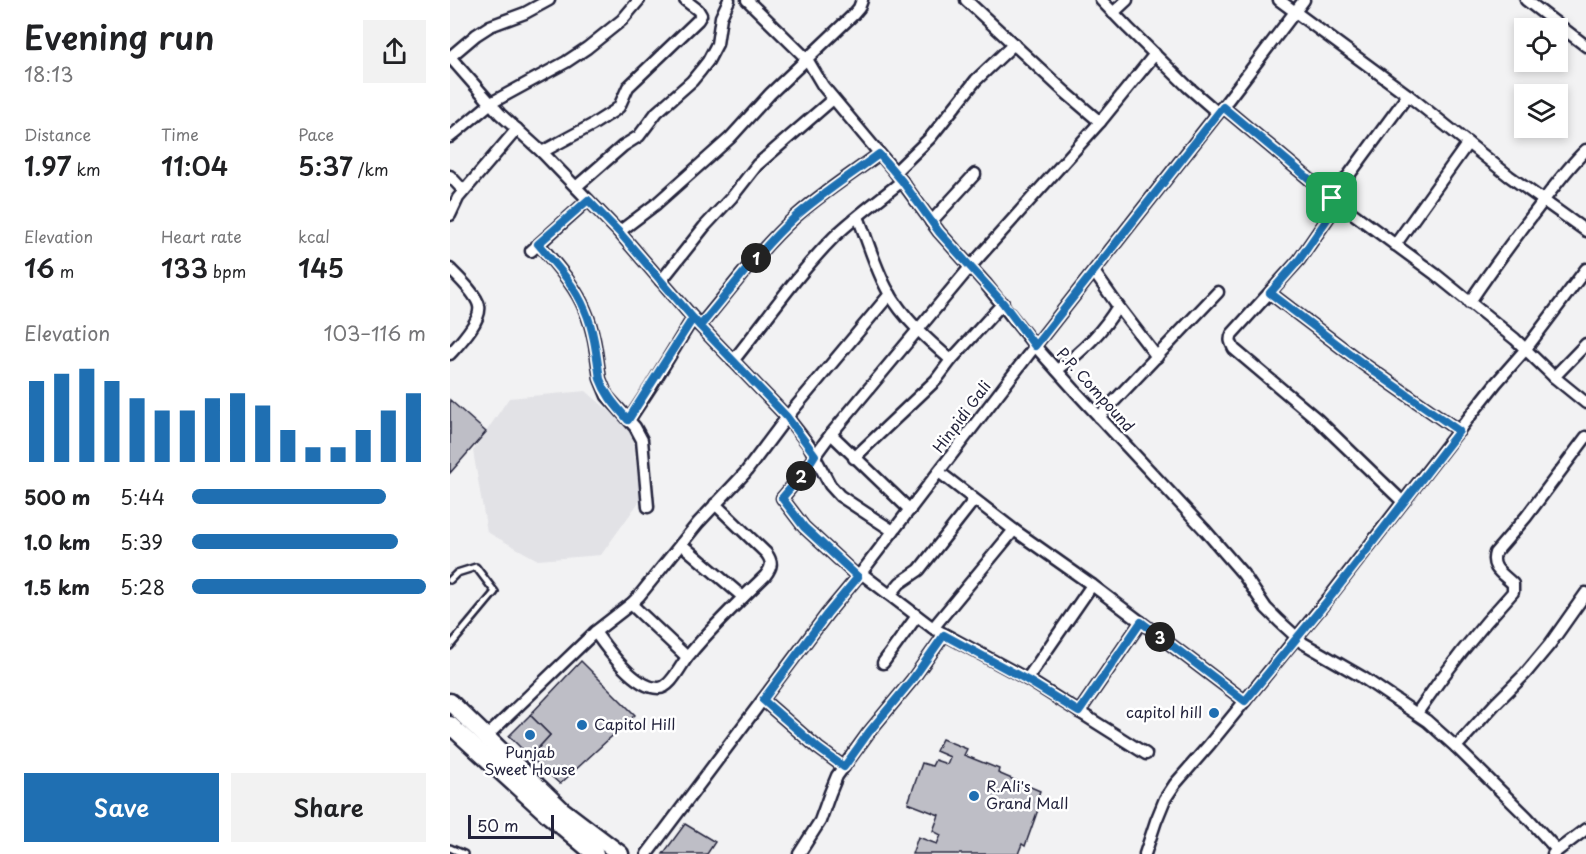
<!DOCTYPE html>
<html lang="en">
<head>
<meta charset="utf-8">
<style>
  :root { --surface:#fff; --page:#f2f2f2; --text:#202124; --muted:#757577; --accent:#1f6fb2 }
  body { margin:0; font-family:"Playpen Sans",sans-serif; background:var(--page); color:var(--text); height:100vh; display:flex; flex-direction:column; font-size:22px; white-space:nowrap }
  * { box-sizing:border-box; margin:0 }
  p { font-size:20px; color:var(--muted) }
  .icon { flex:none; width:33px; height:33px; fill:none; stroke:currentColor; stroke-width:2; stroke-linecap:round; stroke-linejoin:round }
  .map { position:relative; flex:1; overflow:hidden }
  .panel { display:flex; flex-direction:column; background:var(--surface); width:450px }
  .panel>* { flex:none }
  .buttons { position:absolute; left:1064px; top:18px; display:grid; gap:12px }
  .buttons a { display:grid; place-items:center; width:54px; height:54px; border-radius:0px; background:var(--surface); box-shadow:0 3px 9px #0003; font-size:30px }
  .scale { position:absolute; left:18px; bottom:15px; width:86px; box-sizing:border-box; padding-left:6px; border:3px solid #22223b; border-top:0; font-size:16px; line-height:21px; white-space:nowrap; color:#22223b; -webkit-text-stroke:4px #fff; paint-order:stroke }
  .pin { position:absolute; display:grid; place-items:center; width:51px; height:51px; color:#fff; margin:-26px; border-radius:12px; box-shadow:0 3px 9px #0006 }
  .km { position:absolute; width:30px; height:30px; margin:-15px; border-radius:50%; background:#222; color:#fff; font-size:16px; line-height:30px; text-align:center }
  .round { display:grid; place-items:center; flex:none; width:63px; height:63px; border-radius:0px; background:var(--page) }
  .head { display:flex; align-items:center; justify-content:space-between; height:102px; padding:0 24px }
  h1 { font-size:33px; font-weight:600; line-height:45px }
  .figures { display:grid; grid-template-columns:repeat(3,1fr); gap:9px; height:102px; padding:6px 24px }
  .figures div { display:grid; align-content:center }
  .figures b { font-size:26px; font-weight:600 }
  .figures small { font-size:16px; font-weight:400 }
  .figures p { font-size:16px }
  .chart { height:168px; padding:12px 24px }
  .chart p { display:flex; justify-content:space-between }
  .chart svg { width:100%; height:108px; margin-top:6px; stroke:var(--accent); stroke-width:6 }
  .primary-button { display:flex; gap:12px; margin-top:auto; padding:12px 24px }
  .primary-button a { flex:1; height:69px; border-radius:0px; background:var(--accent); color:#fff; font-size:24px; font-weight:600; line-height:69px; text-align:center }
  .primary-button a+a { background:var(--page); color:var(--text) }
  ul { padding:0 24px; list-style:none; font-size:20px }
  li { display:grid; grid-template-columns:96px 72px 1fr; align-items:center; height:45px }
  li i { height:15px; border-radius:8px; background:var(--accent) }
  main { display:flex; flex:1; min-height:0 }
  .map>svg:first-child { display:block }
  .built { fill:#e2e2e6 }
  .building { fill:#bebec6; stroke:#22223b; stroke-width:1.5 }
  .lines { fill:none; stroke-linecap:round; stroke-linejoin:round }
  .service-casing { stroke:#22223b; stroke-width:10 }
  .minor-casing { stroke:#22223b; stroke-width:15 }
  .secondary-casing { stroke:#22223b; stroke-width:21 }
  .service { stroke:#fff; stroke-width:5 }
  .minor { stroke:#fff; stroke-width:10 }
  .secondary { stroke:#fff; stroke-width:16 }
  .route-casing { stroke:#fff; stroke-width:12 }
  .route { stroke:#1f6fb2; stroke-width:8 }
  .poi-dot { fill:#1f6fb2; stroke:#fff; stroke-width:2 }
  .labels { text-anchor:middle; stroke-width:5; stroke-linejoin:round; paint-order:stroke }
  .street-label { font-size:15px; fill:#22223b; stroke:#fff }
  .poi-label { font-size:15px; fill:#22223b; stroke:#fff; text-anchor:start }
</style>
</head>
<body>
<main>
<section class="panel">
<div class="head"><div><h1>Evening run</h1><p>18:13</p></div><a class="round"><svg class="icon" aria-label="share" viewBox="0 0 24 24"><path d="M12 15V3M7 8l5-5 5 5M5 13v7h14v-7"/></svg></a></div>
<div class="figures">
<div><p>Distance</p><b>1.97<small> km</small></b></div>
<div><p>Time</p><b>11:04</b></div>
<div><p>Pace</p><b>5:37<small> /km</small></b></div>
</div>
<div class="figures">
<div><p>Elevation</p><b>16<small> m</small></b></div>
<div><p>Heart rate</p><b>133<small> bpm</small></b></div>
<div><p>kcal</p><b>145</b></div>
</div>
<div class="chart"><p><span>Elevation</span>103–116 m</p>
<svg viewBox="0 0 160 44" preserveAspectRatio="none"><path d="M5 44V11M15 44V8M25 44V6M35 44V11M45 44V18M55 44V23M65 44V23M75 44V18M85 44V16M95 44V21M105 44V31M115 44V38M125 44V38M135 44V31M145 44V23M155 44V16"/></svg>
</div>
<ul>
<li><b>500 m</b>5:44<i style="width:83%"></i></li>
<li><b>1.0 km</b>5:39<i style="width:88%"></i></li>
<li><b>1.5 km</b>5:28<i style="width:100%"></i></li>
</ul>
<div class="primary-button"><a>Save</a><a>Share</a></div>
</section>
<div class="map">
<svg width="1136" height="854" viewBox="0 0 1136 854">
  <rect width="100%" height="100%" fill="#f2f2f3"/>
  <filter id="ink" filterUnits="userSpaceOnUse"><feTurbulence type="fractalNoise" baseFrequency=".0167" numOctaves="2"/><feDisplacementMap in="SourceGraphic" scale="12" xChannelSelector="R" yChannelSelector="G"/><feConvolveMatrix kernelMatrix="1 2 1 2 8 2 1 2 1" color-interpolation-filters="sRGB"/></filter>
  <g filter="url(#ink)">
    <polygon class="built" points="136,391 181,430 191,499 151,555 88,560 37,532 23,451 59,398"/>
    <g class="building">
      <polygon points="0,400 36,432 0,473"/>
      <polygon points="131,661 185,715 110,784 80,757 100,735 80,715"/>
      <polygon points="80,715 100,735 80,757 59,736"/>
      <polygon points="492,739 517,749 514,755 549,769 548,773 590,791 586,802 590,804 575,846 572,844 568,854 462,854 468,837 487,844 491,835 483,831 489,815 458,803 472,763 482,766 485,760 497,764 500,757 486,751"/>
      <polygon points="235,824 265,842 257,854 213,854"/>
    </g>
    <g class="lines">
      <defs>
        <g id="service">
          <polyline points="0,580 7,573 26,567 45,592 0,646"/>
          <polyline points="0,848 14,854"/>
        </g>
        <g id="minor">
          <polyline points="297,0 357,59 373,86 445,172 489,232 535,283 585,346 627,393 754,529 793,574 816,608 829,621 853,643 912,677 977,721 1006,747 1077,817 1107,850"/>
          <polyline points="516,0 615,92 650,122"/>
          <polyline points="651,0 678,28 737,86 768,113"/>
          <polyline points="829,0 958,95 1059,176 1136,231"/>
          <polyline points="1076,0 1136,46"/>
          <polyline points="663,13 677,0"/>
          <polyline points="0,57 50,114 92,152 169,232 250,326 337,417 358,444 380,485 390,496 443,531"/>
          <polyline points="0,57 26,35 40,26 75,13 99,0"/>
          <polyline points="773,107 882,198 985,274 1065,339 1104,377 1136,403"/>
          <polyline points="0,137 41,103 116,62 137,48 172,20 189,0"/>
          <polyline points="92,152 142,125 164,111 169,107 178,87 248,20 251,15 248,10 235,0"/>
          <polyline points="445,172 480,138 526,80 564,44"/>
          <polyline points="0,176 13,190"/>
          <polyline points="126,187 173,146 189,136 207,112 242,81 251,70 258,61 267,44 271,17 279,0"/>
          <polyline points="882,198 958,95"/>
          <path d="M889,202l-40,58 -67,74c-3,6 -1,9 2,15l83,70 86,83"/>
          <polyline points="0,215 8,198 67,129"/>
          <path d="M408,217c10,24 17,51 30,74 15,27 40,49 63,69"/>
          <polyline points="481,222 525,174"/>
          <polyline points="169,232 206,204 280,138 320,94 403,15 409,8 412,0"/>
          <path d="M89,244c16,20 36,41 46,66 9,20 12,48 15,69l7,17 28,31 7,13 6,67"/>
          <polyline points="945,245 1018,143"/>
          <polyline points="81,251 138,200"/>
          <path d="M0,269c8,8 27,26 29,37 3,14 -20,38 -29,48"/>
          <polyline points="644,272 668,306 707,357"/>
          <polyline points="211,281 254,227 282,197 307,165 383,99"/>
          <polyline points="820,293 912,363 1009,431"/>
          <path d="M1019,303c22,-33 45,-64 69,-95 15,-20 30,-41 48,-58"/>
          <path d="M250,326c31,-37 59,-76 94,-108 26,-24 57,-43 85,-64"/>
          <path d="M283,361c33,-41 65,-88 102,-125 21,-20 45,-37 67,-55"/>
          <path d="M607,370c25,-18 45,-37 61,-64"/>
          <polyline points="1104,377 1136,344"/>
          <polyline points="649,417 768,292"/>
          <polyline points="179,420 202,385 243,318"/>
          <polyline points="381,434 460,510"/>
          <polyline points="404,458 486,380 501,360 553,303"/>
          <polyline points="489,472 564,530 642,585 795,701"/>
          <polyline points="231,544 293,597"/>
          <polyline points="411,573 483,628 577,679 696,754"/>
          <path d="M408,577l-54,-50 -22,-29c18,-20 32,-42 49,-64l140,-168 129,-144 55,-68"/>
          <polyline points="440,595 450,583 469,570 524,500"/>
          <polyline points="181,604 237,657"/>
          <polyline points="483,628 564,530"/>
          <path d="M145,632c12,17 40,57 64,56 12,0 22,-24 30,-33 23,-28 50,-54 76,-79 7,-9 8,-14 1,-23l-51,-49"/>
          <polyline points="433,663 467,616"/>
          <polyline points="577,679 642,585"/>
          <polyline points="313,700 368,748 394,767"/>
          <polyline points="629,712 691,622"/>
          <path d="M967,713c29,-43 61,-83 96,-121v-8c-10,-10 -23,-16 -18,-31l31,-36 60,-80"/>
          <polyline points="36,737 145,632 181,604 189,596 248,523 295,473 337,417 440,294"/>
          <polyline points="1006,747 1045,704 1075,674 1100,644 1136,593"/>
          <polyline points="197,854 377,614 411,573 585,346 768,113 854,0"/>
          <polyline points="349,854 370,821 380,793 387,776 419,732 462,680 494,635"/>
          <polyline points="695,854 706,821 715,799 725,784 759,745 878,599 1002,439 1046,383 1075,350 1136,269"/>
          <polyline points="1103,854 1136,829"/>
        </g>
        <g id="secondary">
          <polyline points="0,702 112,810 170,854"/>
          <polyline points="0,725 100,816 145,854"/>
        </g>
      </defs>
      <use href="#service" class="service-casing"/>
      <use href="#minor" class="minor-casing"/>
      <use href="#secondary" class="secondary-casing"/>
      <use href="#service" class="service"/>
      <use href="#minor" class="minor"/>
      <use href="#secondary" class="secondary"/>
    </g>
  </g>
  <g class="lines" filter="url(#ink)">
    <defs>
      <path id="route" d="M882,198l-109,-91 -188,239 -32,-43 -64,-71 -37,-51 -23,-27c-28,21 -58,40 -85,64 -35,32 -63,72 -94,108l-7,-8 -65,102c-11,-13 -22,-24 -28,-41 -3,-21 -6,-49 -15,-69 -10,-25 -30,-46 -47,-66l50,-44 31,32 74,86 7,8 87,91 28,38 -10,16 -23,27 22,29 54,50 -31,37 -64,86 55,48 26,19 25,-35 43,-52 32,-45 83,45 52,32 62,-90 104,79 83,-101 131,-169 -97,-68 -92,-70 29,-33 40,-58 -7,-4"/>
    </defs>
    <use href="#route" class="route-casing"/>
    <use href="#route" class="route"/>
  </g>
  <g class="poi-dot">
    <circle cx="764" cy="713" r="6"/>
    <circle cx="132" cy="725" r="6"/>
    <circle cx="80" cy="735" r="6"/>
    <circle cx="524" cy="796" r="6"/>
  </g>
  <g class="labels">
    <g class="street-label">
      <text transform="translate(645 390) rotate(48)" y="5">P.P. Compound</text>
      <text transform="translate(512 417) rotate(-53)" y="5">Hinpidi Gali</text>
    </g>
    <g class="poi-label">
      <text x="752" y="718" text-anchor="end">capitol hill</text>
      <text x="144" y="730">Capitol Hill</text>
      <text x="80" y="758" text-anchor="middle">Punjab<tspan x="80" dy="17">Sweet House</tspan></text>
      <text x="536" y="792">R.Ali's<tspan x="536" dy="17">Grand Mall</tspan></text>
    </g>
  </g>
</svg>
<div class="buttons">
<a><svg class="icon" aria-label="locate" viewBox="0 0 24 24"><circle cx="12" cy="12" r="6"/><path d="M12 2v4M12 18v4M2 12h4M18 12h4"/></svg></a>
<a><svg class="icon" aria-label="layers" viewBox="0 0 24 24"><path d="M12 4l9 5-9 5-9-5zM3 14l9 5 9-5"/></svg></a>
</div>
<div class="scale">50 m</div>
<div class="pin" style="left:882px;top:198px;background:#1e9e55"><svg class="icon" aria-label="arrive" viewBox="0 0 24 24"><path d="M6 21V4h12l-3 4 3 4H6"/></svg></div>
<b class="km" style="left:306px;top:258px">1</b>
<b class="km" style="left:351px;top:476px">2</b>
<b class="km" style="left:710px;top:637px">3</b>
</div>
</main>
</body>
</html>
